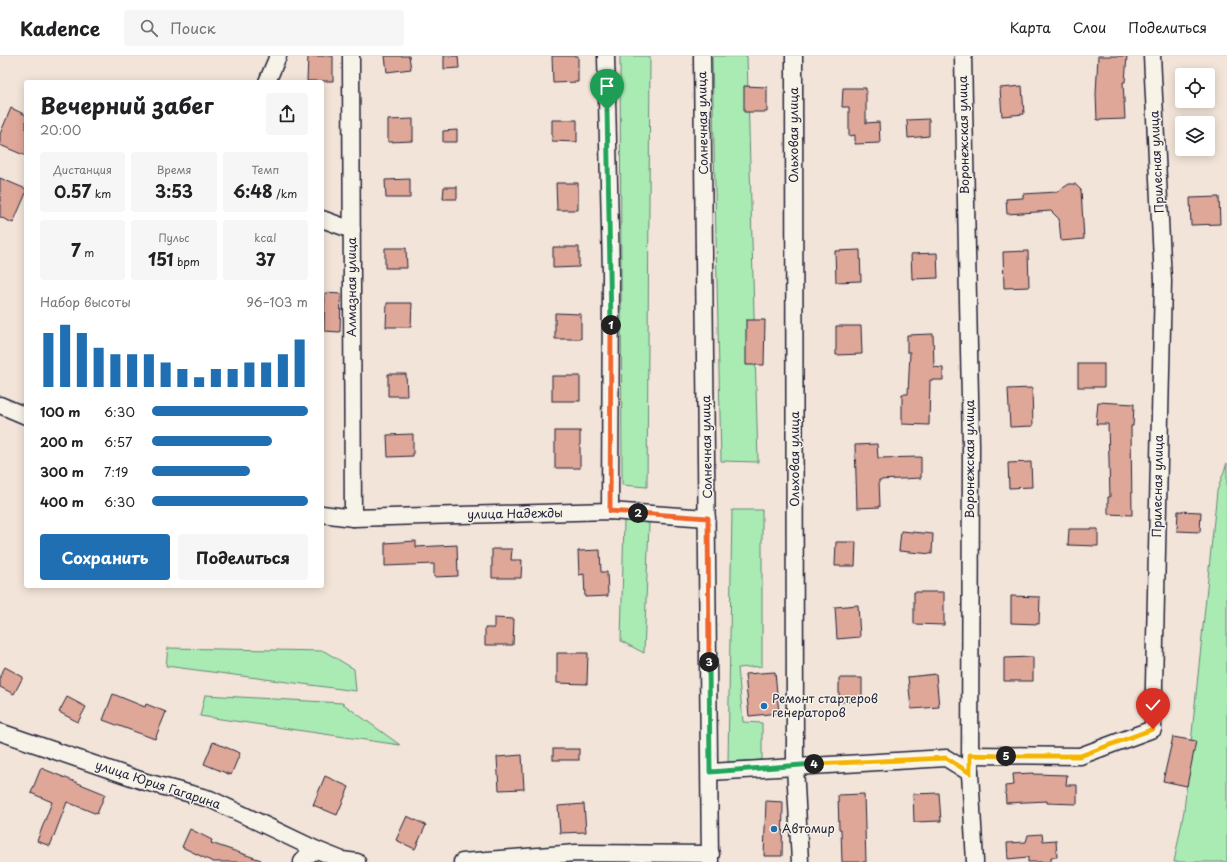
<!DOCTYPE html>
<html lang="ru">
<head>
<meta charset="utf-8">
<style>
  :root { --surface:#fff; --page:#f6f6f6; --text:#202124; --muted:#757577; --line:#e0e0e0; --accent:#1f6fb2 }
  body { margin:0; font-family:"Playpen Sans",sans-serif; background:var(--page); color:var(--text); height:100vh; display:flex; flex-direction:column; font-size:15px; white-space:nowrap }
  * { box-sizing:border-box; margin:0 }
  p { font-size:13px; color:var(--muted) }
  .icon { flex:none; width:22px; height:22px; fill:none; stroke:currentColor; stroke-width:2; stroke-linecap:round; stroke-linejoin:round }
  .map { position:relative; flex:1; overflow:hidden }
  .panel { position:absolute; left:24px; top:24px; width:300px; height:508px; display:flex; flex-direction:column; background:var(--surface); border-radius:4px; box-shadow:0 2px 10px #0003 }
  .panel>* { flex:none }
  .buttons { position:absolute; left:1175px; top:12px; display:grid; gap:8px }
  .buttons a { display:grid; place-items:center; width:40px; height:40px; border-radius:4px; background:var(--surface); box-shadow:0 2px 10px #0003; font-size:20px }
  .pin { position:absolute; display:grid; place-items:center; width:34px; height:34px; color:#fff; margin:-41px -17px; border-radius:50% 50% 50% 0; rotate:-45deg; box-shadow:0 0 4px #0007 }
  .pin .icon { rotate:45deg }
  .km { position:absolute; width:20px; height:20px; margin:-10px; border-radius:50%; background:#222; color:#fff; font-size:11px; line-height:20px; text-align:center }
  .round { display:grid; place-items:center; flex:none; width:42px; height:42px; border-radius:4px; background:var(--page) }
  .head { display:flex; align-items:center; justify-content:space-between; height:68px; padding:0 16px }
  h1 { font-size:22px; font-weight:700; line-height:30px }
  .metrics { display:grid; grid-template-columns:repeat(3,1fr); gap:6px; height:68px; padding:4px 16px }
  .metrics div { display:grid; align-content:center; border-radius:4px; background:var(--page); text-align:center }
  .metrics b { font-size:17px; font-weight:700 }
  .metrics small { font-size:11px; font-weight:400 }
  .metrics p { font-size:11px }
  .chart { height:112px; padding:8px 16px }
  .chart p { display:flex; justify-content:space-between }
  .chart svg { width:100%; height:72px; margin-top:4px; stroke:var(--accent); stroke-width:6 }
  .primary-button { display:flex; gap:8px; margin-top:auto; padding:8px 16px }
  .primary-button a { flex:1; height:46px; border-radius:4px; background:var(--accent); color:#fff; font-size:16px; font-weight:700; line-height:46px; text-align:center }
  .primary-button a+a { background:var(--page); color:var(--text) }
  ul { padding:0 16px; list-style:none; font-size:13px }
  li { display:grid; grid-template-columns:64px 48px 1fr; align-items:center; height:30px }
  li i { height:10px; border-radius:5px; background:var(--accent) }
  header { display:flex; align-items:center; gap:24px; box-sizing:border-box; height:56px; padding:0 20px; background:var(--surface); border-bottom:1px solid var(--line) }
  header strong { font-size:19px }
  nav { display:flex; gap:22px; margin-inline-start:auto; font-size:14px }
  .search { width:280px; height:36px; background:var(--page); display:flex; align-items:center; gap:10px; box-sizing:border-box; padding:0 14px; border-radius:4px; color:var(--muted); font-size:15px }
  .map>svg:first-child { display:block }
  .green { fill:#aaebb4; stroke:#668678 }
  .building { fill:#dfa798; stroke:#22223b }
  .lines { fill:none; stroke-linecap:round; stroke-linejoin:round }
  .minor-casing { stroke:#22223b; stroke-width:19 }
  .minor { stroke:#f7f3e8; stroke-width:16 }
  .split-1-casing { stroke:#fff; stroke-width:8 }
  .split-2-casing { stroke:#fff; stroke-width:8 }
  .split-3-casing { stroke:#fff; stroke-width:8 }
  .split-4-casing { stroke:#fff; stroke-width:8 }
  .split-5-casing { stroke:#fff; stroke-width:8 }
  .split-6-casing { stroke:#fff; stroke-width:8 }
  .split-1 { stroke:#22a559; stroke-width:5 }
  .split-2 { stroke:#f0652b; stroke-width:5 }
  .split-3 { stroke:#f0652b; stroke-width:5 }
  .split-4 { stroke:#22a559; stroke-width:5 }
  .split-5 { stroke:#f5b400; stroke-width:5 }
  .split-6 { stroke:#f5b400; stroke-width:5 }
  .poi-dot { fill:#1f6fb2; stroke:#f7f3e8; stroke-width:1.5 }
  .labels { text-anchor:middle; stroke-width:3; stroke-linejoin:round; paint-order:stroke }
  .street-label { font-size:12px; fill:#22223b; stroke:#f7f3e8 }
  .poi-label { font-size:12px; fill:#22223b; stroke:#f7f3e8; text-anchor:start }
</style>
</head>
<body>
<header>
<strong>Kadence</strong>
<div class="search"><svg class="icon" aria-label="search" viewBox="0 0 24 24"><circle cx="10" cy="10" r="6"/><path d="M15 15l6 6"/></svg>Поиск</div>
<nav><a>Карта</a><a>Слои</a><a>Поделиться</a></nav>
</header>
<div class="map">
<svg width="1227" height="806" viewBox="0 0 1227 806">
  <rect width="100%" height="100%" fill="#f2e4d8"/>
  <filter id="ink" filterUnits="userSpaceOnUse"><feTurbulence type="fractalNoise" baseFrequency=".025" numOctaves="2"/><feDisplacementMap in="SourceGraphic" scale="8" xChannelSelector="R" yChannelSelector="G"/><feConvolveMatrix kernelMatrix="1 2 1 2 8 2 1 2 1" color-interpolation-filters="sRGB"/></filter>
  <g filter="url(#ink)">
    <g class="green">
      <polygon points="620,0 650,0 647,431 622,429"/>
      <polygon points="712,0 747,0 758,406 721,405"/>
      <polygon points="1227,407 1227,806 1174,806 1184,755 1217,435"/>
      <polygon points="732,454 762,454 762,610 738,612 743,666 762,667 762,704 728,706"/>
      <polygon points="624,464 649,467 644,597 621,585"/>
      <polygon points="168,592 324,595 354,613 356,635 166,610"/>
      <polygon points="205,639 342,647 400,689 200,660"/>
    </g>
    <g class="building">
      <polygon points="308,0 333,0 333,25 307,25"/>
      <polygon points="385,0 409,0 411,13 387,16"/>
      <polygon points="444,0 458,0 459,12 444,13"/>
      <polygon points="552,0 578,0 578,26 553,27"/>
      <polygon points="1098,0 1127,0 1125,26 1123,26 1125,63 1097,64 1096,38"/>
      <polygon points="744,30 767,31 767,56 744,56"/>
      <polygon points="1022,30 1024,58 1002,60 1000,32"/>
      <polygon points="843,32 866,32 866,67 879,66 880,87 855,88 855,79 849,80 849,51 842,51"/>
      <polygon points="11,52 26,59 26,100 0,89 0,78"/>
      <polygon points="413,63 413,85 388,86 388,64"/>
      <polygon points="929,63 929,80 908,82 907,64"/>
      <polygon points="552,64 577,64 577,86 552,85"/>
      <polygon points="457,74 457,86 443,86 443,75"/>
      <polygon points="0,122 26,133 26,137 13,167 0,161"/>
      <polygon points="410,123 410,142 386,142 385,124"/>
      <polygon points="556,127 578,127 578,154 557,154"/>
      <polygon points="1069,128 1075,128 1081,134 1084,183 1061,185 1059,163 1051,155 1007,158 1006,143 1023,142 1023,138 1057,136"/>
      <polygon points="444,131 457,131 457,143 443,143"/>
      <polygon points="1219,141 1220,168 1191,169 1190,142"/>
      <polygon points="553,191 579,191 579,211 553,212"/>
      <polygon points="385,192 406,192 407,212 385,212"/>
      <polygon points="860,194 861,225 836,226 835,195"/>
      <polygon points="1028,195 1029,231 1004,232 1003,196"/>
      <polygon points="937,197 938,222 912,223 911,198"/>
      <polygon points="325,237 341,238 340,276 324,275"/>
      <polygon points="387,247 412,247 411,271 386,271"/>
      <polygon points="555,257 581,258 581,283 555,283"/>
      <polygon points="746,264 765,264 764,309 746,309"/>
      <polygon points="836,270 861,270 862,298 836,299"/>
      <polygon points="933,278 934,311 943,312 943,324 930,324 929,369 902,368 902,338 908,338 910,296 907,296 907,279"/>
      <rect x="1078" y="308" width="26" height="23"/>
      <polygon points="388,318 406,318 407,340 388,340"/>
      <rect x="552" y="320" width="28" height="25"/>
      <polygon points="1032,332 1033,370 1010,371 1008,333"/>
      <polygon points="1098,346 1134,348 1133,370 1131,370 1132,459 1108,458 1108,441 1110,441 1108,368 1096,368"/>
      <rect x="555" y="375" width="25" height="37"/>
      <polygon points="413,378 413,400 388,401 387,379"/>
      <polygon points="877,388 878,402 921,401 921,422 879,424 880,451 857,452 855,389"/>
      <polygon points="1031,406 1032,431 1009,432 1008,407"/>
      <polygon points="1178,455 1201,456 1200,476 1177,475"/>
      <polygon points="1069,473 1098,473 1098,490 1068,489"/>
      <polygon points="901,475 933,478 932,498 899,495"/>
      <polygon points="416,485 416,491 457,489 458,520 434,521 434,508 385,510 385,487"/>
      <polygon points="836,486 856,486 855,510 835,510"/>
      <polygon points="492,493 512,493 511,504 522,504 521,522 492,522"/>
      <polygon points="600,494 601,516 607,516 608,540 585,541 584,518 579,519 578,495"/>
      <polygon points="914,536 944,536 944,569 914,568"/>
      <polygon points="1011,540 1040,541 1039,568 1011,567"/>
      <polygon points="858,549 860,581 837,583 835,551"/>
      <polygon points="494,562 514,563 513,589 485,589 485,572 494,572"/>
      <polygon points="557,597 588,597 587,628 557,627"/>
      <polygon points="1033,601 1033,625 1004,625 1004,602"/>
      <polygon points="5,611 23,621 14,638 0,631 0,620"/>
      <polygon points="775,616 779,657 749,660 745,618"/>
      <polygon points="936,618 939,651 911,653 908,621"/>
      <polygon points="839,622 862,622 862,645 839,646"/>
      <polygon points="113,638 145,651 146,648 166,656 155,683 103,664"/>
      <polygon points="67,641 86,651 78,666 59,656"/>
      <polygon points="1173,681 1196,685 1187,730 1163,725"/>
      <polygon points="213,686 240,697 231,719 204,708"/>
      <rect x="553" y="693" width="26" height="11"/>
      <polygon points="522,699 524,733 499,734 497,701"/>
      <polygon points="41,712 105,738 97,758 67,746 50,790 37,785 52,746 31,737"/>
      <polygon points="1033,717 1033,718 1067,719 1066,729 1077,729 1077,748 1047,747 1047,745 1006,747 1005,730 1014,729 1013,718"/>
      <polygon points="325,720 349,731 337,759 313,749"/>
      <polygon points="939,737 941,765 914,766 913,738"/>
      <polygon points="864,738 866,806 842,806 841,773 839,773 838,739"/>
      <polygon points="766,745 783,746 782,800 764,800"/>
      <polygon points="584,748 586,776 560,777 558,750"/>
      <polygon points="407,760 426,769 415,793 396,784"/>
      <polygon points="190,773 212,784 211,787 261,804 261,806 213,806 182,791"/>
      <polygon points="1042,778 1043,785 1056,784 1057,801 1051,801 1051,806 1028,806 1028,801 1008,803 1007,787 1026,786 1028,779"/>
    </g>
    <g class="lines">
      <defs>
        <g id="minor">
          <polyline points="351,0 353,462"/>
          <polyline points="606,0 611,216 610,455"/>
          <polyline points="702,0 710,806"/>
          <polyline points="794,0 795,710 800,806"/>
          <polyline points="963,0 971,390 970,717 975,806"/>
          <polyline points="267,26 278,0"/>
          <polyline points="322,163 352,174"/>
          <polyline points="0,349 26,360"/>
          <polyline points="322,458 353,462 610,455 707,462"/>
          <polyline points="0,676 146,726 210,743 317,794 342,804 357,806"/>
          <polyline points="970,699 1080,700 1153,673 1163,225 1152,0"/>
          <polyline points="710,716 946,702 970,717"/>
          <polyline points="302,806 306,800 317,794"/>
          <polyline points="462,806 576,797 711,798"/>
        </g>
      </defs>
      <use href="#minor" class="minor-casing"/>
      <use href="#minor" class="minor"/>
    </g>
  </g>
  <g class="lines" filter="url(#ink)">
    <defs>
      <polyline id="split-1" points="607,54 611,269"/>
      <polyline id="split-2" points="611,269 610,455 638,457"/>
      <polyline id="split-3" points="638,457 708,462 709,606"/>
      <polyline id="split-4" points="709,606 710,716 814,708"/>
      <polyline id="split-5" points="814,708 946,702 970,717 970,699 1006,700"/>
      <polyline id="split-6" points="1006,700 1080,700 1153,673"/>
    </defs>
    <use href="#split-1" class="split-1-casing"/>
    <use href="#split-2" class="split-2-casing"/>
    <use href="#split-3" class="split-3-casing"/>
    <use href="#split-4" class="split-4-casing"/>
    <use href="#split-5" class="split-5-casing"/>
    <use href="#split-6" class="split-6-casing"/>
    <use href="#split-1" class="split-1"/>
    <use href="#split-2" class="split-2"/>
    <use href="#split-3" class="split-3"/>
    <use href="#split-4" class="split-4"/>
    <use href="#split-5" class="split-5"/>
    <use href="#split-6" class="split-6"/>
  </g>
  <g class="poi-dot">
    <circle cx="764" cy="650" r="4"/>
    <circle cx="774" cy="773" r="4"/>
  </g>
  <g class="labels">
    <g class="street-label">
      <text transform="translate(703 67) rotate(-91)" y="4">Солнечная улица</text>
      <text transform="translate(794 79) rotate(-90)" y="4">Ольховая улица</text>
      <text transform="translate(964 79) rotate(-91)" y="4">Воронежская улица</text>
      <text transform="translate(1157 106) rotate(-93)" y="4">Прилесная улица</text>
      <text transform="translate(352 231) rotate(-90)" y="4">Алмазная улица</text>
      <text transform="translate(707 391) rotate(-91)" y="4">Солнечная улица</text>
      <text transform="translate(795 403) rotate(-90)" y="4">Ольховая улица</text>
      <text transform="translate(970 403) rotate(-90)" y="4">Воронежская улица</text>
      <text transform="translate(1158 430) rotate(-89)" y="4">Прилесная улица</text>
      <text transform="translate(515 458) rotate(-1)" y="4">улица Надежды</text>
      <text transform="translate(158 729) rotate(18)" y="4">улица Юрия Гагарина</text>
    </g>
    <g class="poi-label">
      <text x="772" y="647">Ремонт стартеров<tspan x="772" dy="14">генераторов</tspan></text>
      <text x="782" y="777">Автомир</text>
    </g>
  </g>
</svg>
<div class="buttons">
<a><svg class="icon" aria-label="locate" viewBox="0 0 24 24"><circle cx="12" cy="12" r="6"/><path d="M12 2v4M12 18v4M2 12h4M18 12h4"/></svg></a>
<a><svg class="icon" aria-label="layers" viewBox="0 0 24 24"><path d="M12 4l9 5-9 5-9-5zM3 14l9 5 9-5"/></svg></a>
</div>
<div class="pin" style="left:607px;top:54px;background:#1e9e55"><svg class="icon" aria-label="arrive" viewBox="0 0 24 24"><path d="M6 21V4h12l-3 4 3 4H6"/></svg></div>
<div class="pin" style="left:1153px;top:673px;background:#d93025"><svg class="icon" aria-label="check" viewBox="0 0 24 24"><path d="M5 12l5 5 9-10"/></svg></div>
<b class="km" style="left:611px;top:269px">1</b>
<b class="km" style="left:638px;top:457px">2</b>
<b class="km" style="left:709px;top:606px">3</b>
<b class="km" style="left:814px;top:708px">4</b>
<b class="km" style="left:1006px;top:700px">5</b>
<section class="panel">
<div class="head"><div><h1>Вечерний забег</h1><p>20:00</p></div><a class="round"><svg class="icon" aria-label="share" viewBox="0 0 24 24"><path d="M12 15V3M7 8l5-5 5 5M5 13v7h14v-7"/></svg></a></div>
<div class="metrics">
<div><p>Дистанция</p><b>0.57<small> km</small></b></div>
<div><p>Время</p><b>3:53</b></div>
<div><p>Темп</p><b>6:48<small> /km</small></b></div>
</div>
<div class="metrics">
<div><b>7<small> m</small></b></div>
<div><p>Пульс</p><b>151<small> bpm</small></b></div>
<div><p>kcal</p><b>37</b></div>
</div>
<div class="chart"><p><span>Набор высоты</span>96–103 m</p>
<svg viewBox="0 0 160 44" preserveAspectRatio="none"><path d="M5 44V11M15 44V6M25 44V11M35 44V20M45 44V24M55 44V24M65 44V24M75 44V29M85 44V33M95 44V38M105 44V33M115 44V33M125 44V29M135 44V29M145 44V24M155 44V15"/></svg>
</div>
<ul>
<li><b>100 m</b>6:30<i style="width:100%"></i></li>
<li><b>200 m</b>6:57<i style="width:77%"></i></li>
<li><b>300 m</b>7:19<i style="width:63%"></i></li>
<li><b>400 m</b>6:30<i style="width:100%"></i></li>
</ul>
<div class="primary-button"><a>Сохранить</a><a>Поделиться</a></div>
</section>
</div>
</body>
</html>
